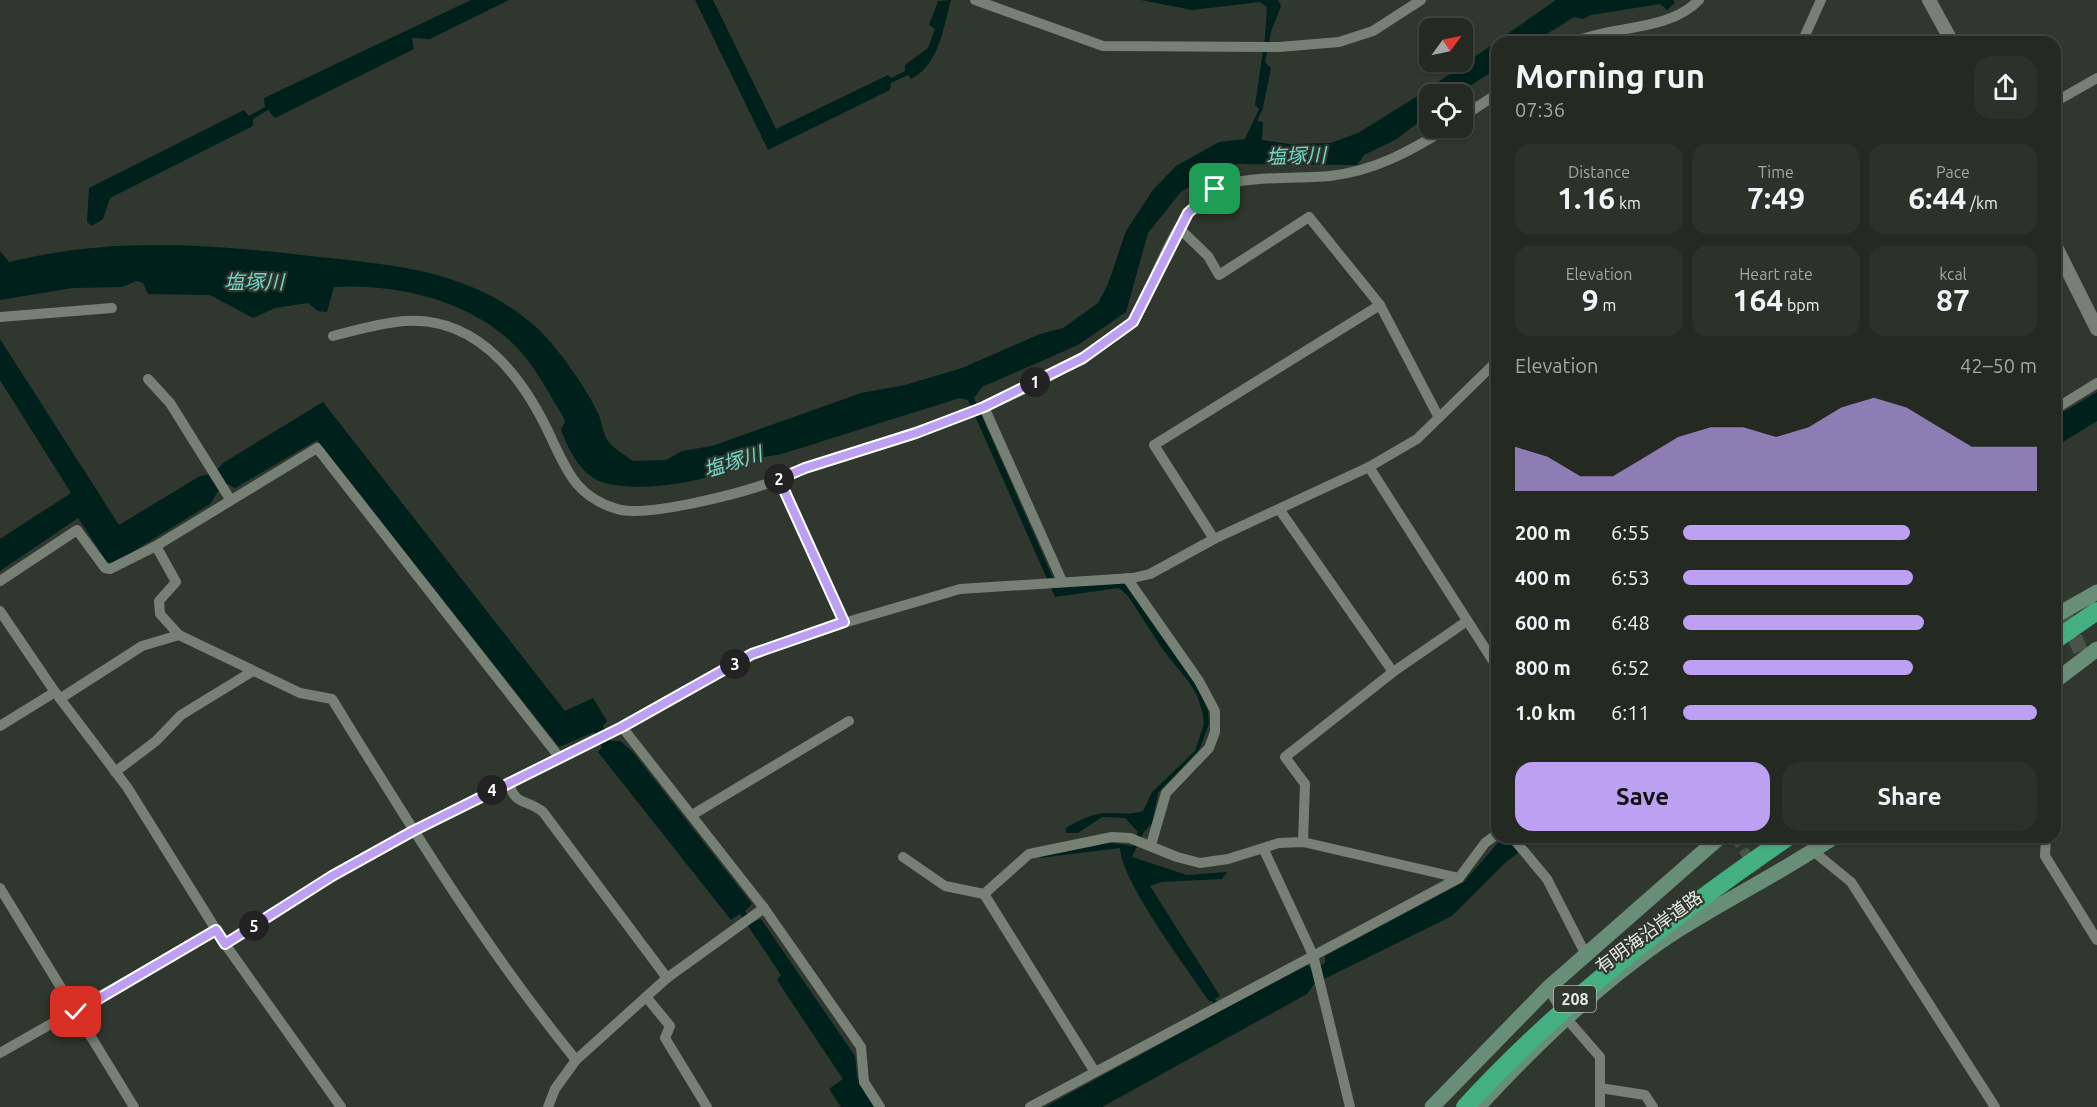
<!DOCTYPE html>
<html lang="en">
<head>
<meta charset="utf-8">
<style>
  :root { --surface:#242922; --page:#2c312a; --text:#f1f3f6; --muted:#a3a6a5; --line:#414540; --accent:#bca0f2 }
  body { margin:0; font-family:Ubuntu,"Noto Sans JP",sans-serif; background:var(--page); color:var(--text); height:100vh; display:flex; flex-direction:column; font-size:22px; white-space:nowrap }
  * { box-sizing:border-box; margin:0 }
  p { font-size:20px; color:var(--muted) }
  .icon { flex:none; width:33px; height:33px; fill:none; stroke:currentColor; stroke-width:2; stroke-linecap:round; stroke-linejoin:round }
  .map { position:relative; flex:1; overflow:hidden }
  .panel { position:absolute; left:1491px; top:36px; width:570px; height:807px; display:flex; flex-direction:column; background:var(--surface); border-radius:18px; box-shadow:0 2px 4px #0004,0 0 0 2px var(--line) }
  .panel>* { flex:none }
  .needle { width:39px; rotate:57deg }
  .controls { position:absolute; left:1419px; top:18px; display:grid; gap:12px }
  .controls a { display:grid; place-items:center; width:54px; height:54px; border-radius:12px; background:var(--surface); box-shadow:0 2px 4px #0004,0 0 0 2px var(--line); font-size:30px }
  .pin { position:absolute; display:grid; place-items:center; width:51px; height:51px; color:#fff; margin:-26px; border-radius:12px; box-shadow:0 3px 9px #0006 }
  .km { position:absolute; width:30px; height:30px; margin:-15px; border-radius:50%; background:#222; color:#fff; font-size:16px; line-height:30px; text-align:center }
  .round { display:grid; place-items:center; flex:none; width:63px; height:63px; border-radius:18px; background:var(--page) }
  .headline { display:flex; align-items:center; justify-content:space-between; height:102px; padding:0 24px }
  h1 { font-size:33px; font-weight:700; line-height:45px }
  .metrics { display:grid; grid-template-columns:repeat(3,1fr); gap:9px; height:102px; padding:6px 24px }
  .metrics div { display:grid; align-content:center; border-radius:15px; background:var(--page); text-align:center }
  .metrics b { font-size:30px; font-weight:700 }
  .metrics small { font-size:16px; font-weight:400 }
  .metrics p { font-size:16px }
  .chart { height:168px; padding:12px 24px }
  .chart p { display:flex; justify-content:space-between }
  .chart svg { width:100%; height:108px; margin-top:6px; fill:var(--accent); opacity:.7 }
  .action { display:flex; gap:12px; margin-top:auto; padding:12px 24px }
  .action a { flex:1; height:69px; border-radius:18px; background:var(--accent); color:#111; font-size:24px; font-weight:700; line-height:69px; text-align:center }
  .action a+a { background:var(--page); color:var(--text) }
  ul { padding:0 24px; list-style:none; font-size:20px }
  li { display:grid; grid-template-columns:96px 72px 1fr; align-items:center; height:45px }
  li i { height:15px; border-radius:8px; background:var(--accent) }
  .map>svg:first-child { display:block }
  .water { fill:#00201c }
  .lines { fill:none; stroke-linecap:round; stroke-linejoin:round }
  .minor-tunnel { stroke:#4b524a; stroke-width:10; stroke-dasharray:10 5; stroke-linecap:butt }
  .secondary-tunnel { stroke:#4b524a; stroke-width:15; stroke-dasharray:15 8; stroke-linecap:butt }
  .minor { stroke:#778075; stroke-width:10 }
  .tertiary { stroke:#778075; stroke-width:14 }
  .secondary { stroke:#688e78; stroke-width:15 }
  .motorway { stroke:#44af80; stroke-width:18 }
  .route-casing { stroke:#fff; stroke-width:12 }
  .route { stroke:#bca0f2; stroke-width:8 }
  .labels { text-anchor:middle; stroke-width:4.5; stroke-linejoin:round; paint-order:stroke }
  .shield { fill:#30372e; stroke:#b0b6af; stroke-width:1.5 }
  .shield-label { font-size:16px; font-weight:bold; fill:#e7ece6 }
  .street-label { font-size:18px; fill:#e7ece6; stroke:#30372e }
  .water-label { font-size:20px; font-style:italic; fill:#73d6c8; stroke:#30372e }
</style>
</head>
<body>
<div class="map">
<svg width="2097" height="1107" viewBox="0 0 2097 1107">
  <rect width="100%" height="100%" fill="#30372e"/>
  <g class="water">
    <polygon points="471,0 509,0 430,39 412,38 414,49 275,118 268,110 253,119 253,126 110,198 103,219 92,226 87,222 89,188 244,110 249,116 265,107 264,98"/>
    <path d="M695,0h18l63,129 112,-54 3,3 14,-7v-6l23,-17 7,-19 -6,-4 9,-24 13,-1c-8,29 -12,65 -40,79l-3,-4 -17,8 -1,7 -122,60z"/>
    <path d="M1141,0h137l3,6 -10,26 -6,30 6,6 -8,40 -6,13 6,1 -1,18 28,4 41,-1 27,-10 66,-41 132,-92h117l2,3 -8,7 -7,-6 -69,11 -8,4 -9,-2 -40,25h-37v26l-39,26h-28l-1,20 -32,25 -33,16 -7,10 -120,-1 -20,4 -36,24 -33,41 -22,79 -48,33 -96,42 -8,11 83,189 67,-4 74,104 10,24 1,13 -10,26 -41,43 -6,30 -8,9 -12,25 55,18 40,-3 -5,7 -61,3 -11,4 70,110 -5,3 7,11 86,-45 4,5 13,-7v-7l139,-74 39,-45h36l-33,25 -54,54 -138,68 -7,10 -205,113h-57l172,-94 -5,-12h-3c-21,-31 -88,-120 -89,-153l-81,10 4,-4 63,-12 27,4 5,-14 -13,-14 -23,-1 -24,16h-12v-5c13,-8 27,-15 42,-15 12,0 23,2 35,-2l9,-19 43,-41 9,-27 -1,-10 -6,-19 -8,-13 -26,-32 -35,-54 -9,-8 -64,9 -87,-197 -8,-2c-59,18 -117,37 -175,55 -12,4 -25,3 -36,8 -7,2 -13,8 -21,10 -32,12 -93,22 -126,11 -20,-6 -35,-34 -41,-53l4,-7 -2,-6c-12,-19 -23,-40 -37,-58 -43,-55 -126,-75 -192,-71l-7,25 -9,-1 -10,-8 -33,5 -22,10 -43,-23 -62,-1 -5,-11 -6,-2 -15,6 -49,1 -73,12v-49l9,11c103,-25 197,-18 302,-6 81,9 160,13 225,71 21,19 51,62 63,88 3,8 4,19 9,26 5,7 17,14 25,20l33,-1 16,-9 30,-5 149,-53 44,-8 57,-17 78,-34 23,-6 35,-25 10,-19 18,-53 26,-40 24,-25 43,-24 26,-3 14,-30 -4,-4 10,-68 2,-30 -7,-5 -68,8z"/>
    <polygon points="0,339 119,525 200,476 213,474 223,463 323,402 565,711 593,698 607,721 603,726 611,741 620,741 632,751 752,904 745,911 754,921 761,919 855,1056 857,1077 875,1107 841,1107 829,1089 843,1079 777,980 781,975 740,914 731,920 598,752 602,747 594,732 559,747 317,440 235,488 228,484 220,488 210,504 113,564 107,562 78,518 0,571 0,539 71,493 0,380"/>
    <polygon points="2097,392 2097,421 2055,447 2055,417"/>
  </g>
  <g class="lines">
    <polyline class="minor-tunnel" points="1735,837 1757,871"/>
    <polyline class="secondary-tunnel" points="2066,616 2081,652"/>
    <g class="minor">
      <polyline points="975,0 1103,46 1279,47 1339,42 1373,31 1421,0"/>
      <path d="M1574,42c39,-17 94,-10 125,-42"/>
      <polyline points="1802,42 1821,0"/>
      <polyline points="2055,102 2097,78"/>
      <polyline points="1462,117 1497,94"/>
      <polyline points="1180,229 1208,256 1219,275 1309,217 1380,305 1438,416"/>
      <polyline points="0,317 112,308"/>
      <path d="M333,336c23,-6 47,-13 72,-15 76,-5 122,62 149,123 15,32 26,54 63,65 29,9 126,-16 157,-28 14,-5 28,-13 43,-17 95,-32 201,-59 283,-119 10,-7 25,-14 33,-23 7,-8 10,-21 15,-30 16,-36 34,-85 70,-104 25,-13 82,-9 112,-12 44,-5 81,-25 117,-48"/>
      <polyline points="148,379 170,403 230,499"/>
      <polyline points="984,407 1062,581"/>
      <polyline points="2055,409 2097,383"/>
      <polyline points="1369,467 1497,667"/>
      <polyline points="779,479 844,622"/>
      <polyline points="1279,509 1393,672"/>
      <polyline points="1214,539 1154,445 1380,305"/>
      <path d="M156,546l20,36 -17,19 1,13 19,21 121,58 32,6c76,123 152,248 244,361"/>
      <polyline points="1127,578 1199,681 1215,711 1215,732 1209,748 1166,793 1151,845"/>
      <polyline points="0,581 77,530 105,568 110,569 156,546 317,448 560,758"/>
      <polyline points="0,611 55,692 127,787 225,944 341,1107"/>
      <polyline points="61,698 142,646 179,635"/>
      <polyline points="0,726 55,692"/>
      <polyline points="622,727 764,908 861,1047 864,1082 880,1107"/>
      <polyline points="115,772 156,741 181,715 253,671"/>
      <path d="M509,782c5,24 18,17 34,30l124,166"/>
      <polyline points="692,815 849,721"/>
      <polyline points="1512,837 1547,879 1586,955"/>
      <polyline points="2046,837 2045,856 2097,940"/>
      <polyline points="1303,842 1305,784 1285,757 1393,672 1467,621"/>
      <polyline points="1264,850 1313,955 1350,1107"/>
      <polyline points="1813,851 1851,882 1995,1107"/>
      <polyline points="903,857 945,886 984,894 1029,854 1112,837 1130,838 1177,857 1200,863 1228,859 1279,843 1303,842 1459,878"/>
      <polyline points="0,888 134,1107"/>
      <polyline points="984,894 1095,1072"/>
      <polyline points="225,944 332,876 413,831 622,727 752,654 813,632 960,589 1133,578 1150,574 1214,539 1369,467 1417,439 1497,361"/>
      <polyline points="1548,988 1567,1019 1600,1057 1600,1107"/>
      <polyline points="647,998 670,1026 665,1038 707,1107"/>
      <polyline points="0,1053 216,930"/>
      <polyline points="1600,1088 1645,1095 1653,1107"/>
      <polyline points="548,1107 555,1089 576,1060 667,978 764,908"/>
      <polyline points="1030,1107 1459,878 1485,843 1497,834"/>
    </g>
    <g class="tertiary">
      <polyline points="1929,0 1952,42"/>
      <polyline points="2055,245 2097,329"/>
    </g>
    <g class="secondary">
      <polyline points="2055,616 2097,592"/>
      <polyline points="2055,681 2097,649"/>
      <polyline points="1432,1107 1548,988 1720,837"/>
      <path d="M1478,1107c57,-62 121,-124 191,-171 54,-35 112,-63 165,-99"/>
    </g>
    <g class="motorway">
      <polyline points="2055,640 2097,611"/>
      <path d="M1465,1107c96,-104 206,-190 323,-270"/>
    </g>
  </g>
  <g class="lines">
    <defs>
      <polyline id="route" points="76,1012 216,930 225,944 332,876 413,831 622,727 752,654 844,622 779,479 805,468 916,433 984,407 1083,358 1133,322 1188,213 1215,189"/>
    </defs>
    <use href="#route" class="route-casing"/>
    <use href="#route" class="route"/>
  </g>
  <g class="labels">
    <rect class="shield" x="1554" y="986" width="42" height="26" rx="4.5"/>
    <g class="shield-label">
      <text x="1575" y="1005">208</text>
    </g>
    <g class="street-label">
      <text transform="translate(1649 932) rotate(-36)" y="6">有明海沿岸道路</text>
    </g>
    <g class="water-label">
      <text transform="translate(1296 156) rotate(-2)" y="7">塩塚川</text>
      <text x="254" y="289">塩塚川</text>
      <text transform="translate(733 462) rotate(-17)" y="7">塩塚川</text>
    </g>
  </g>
</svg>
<div class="controls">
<a><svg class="needle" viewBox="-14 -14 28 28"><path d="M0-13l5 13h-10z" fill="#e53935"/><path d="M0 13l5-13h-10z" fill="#a3a6a5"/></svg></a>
<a><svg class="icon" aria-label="locate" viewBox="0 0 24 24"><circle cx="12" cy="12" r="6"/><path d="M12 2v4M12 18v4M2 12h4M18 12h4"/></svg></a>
</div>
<div class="pin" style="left:1215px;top:189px;background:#1e9e55"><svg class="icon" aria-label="arrive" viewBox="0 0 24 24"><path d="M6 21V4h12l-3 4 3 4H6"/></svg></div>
<div class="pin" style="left:76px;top:1012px;background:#d93025"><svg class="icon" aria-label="check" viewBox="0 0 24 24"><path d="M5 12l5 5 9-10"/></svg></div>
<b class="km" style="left:1035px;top:382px">1</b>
<b class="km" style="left:779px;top:479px">2</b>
<b class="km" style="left:735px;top:664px">3</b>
<b class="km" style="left:492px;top:790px">4</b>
<b class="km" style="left:254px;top:926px">5</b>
<section class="panel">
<div class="headline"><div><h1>Morning run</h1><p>07:36</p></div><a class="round"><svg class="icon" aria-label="share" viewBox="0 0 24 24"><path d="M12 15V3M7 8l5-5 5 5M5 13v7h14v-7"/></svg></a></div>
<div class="metrics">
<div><p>Distance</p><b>1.16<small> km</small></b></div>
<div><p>Time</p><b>7:49</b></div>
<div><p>Pace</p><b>6:44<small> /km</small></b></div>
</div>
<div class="metrics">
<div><p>Elevation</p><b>9<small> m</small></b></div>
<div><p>Heart rate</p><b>164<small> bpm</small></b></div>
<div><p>kcal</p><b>87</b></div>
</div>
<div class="chart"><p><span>Elevation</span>42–50 m</p>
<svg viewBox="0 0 160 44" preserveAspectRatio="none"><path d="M0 44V26L10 30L20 38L30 38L40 30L50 22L60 18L70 18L80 22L90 18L100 10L110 6L120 10L130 18L140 26L150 26L160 26V44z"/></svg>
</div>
<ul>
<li><b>200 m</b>6:55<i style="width:64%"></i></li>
<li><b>400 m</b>6:53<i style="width:65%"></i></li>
<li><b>600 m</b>6:48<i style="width:68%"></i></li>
<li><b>800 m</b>6:52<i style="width:65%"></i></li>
<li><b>1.0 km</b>6:11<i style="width:100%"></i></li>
</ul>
<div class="action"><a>Save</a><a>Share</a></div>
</section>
</div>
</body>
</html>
